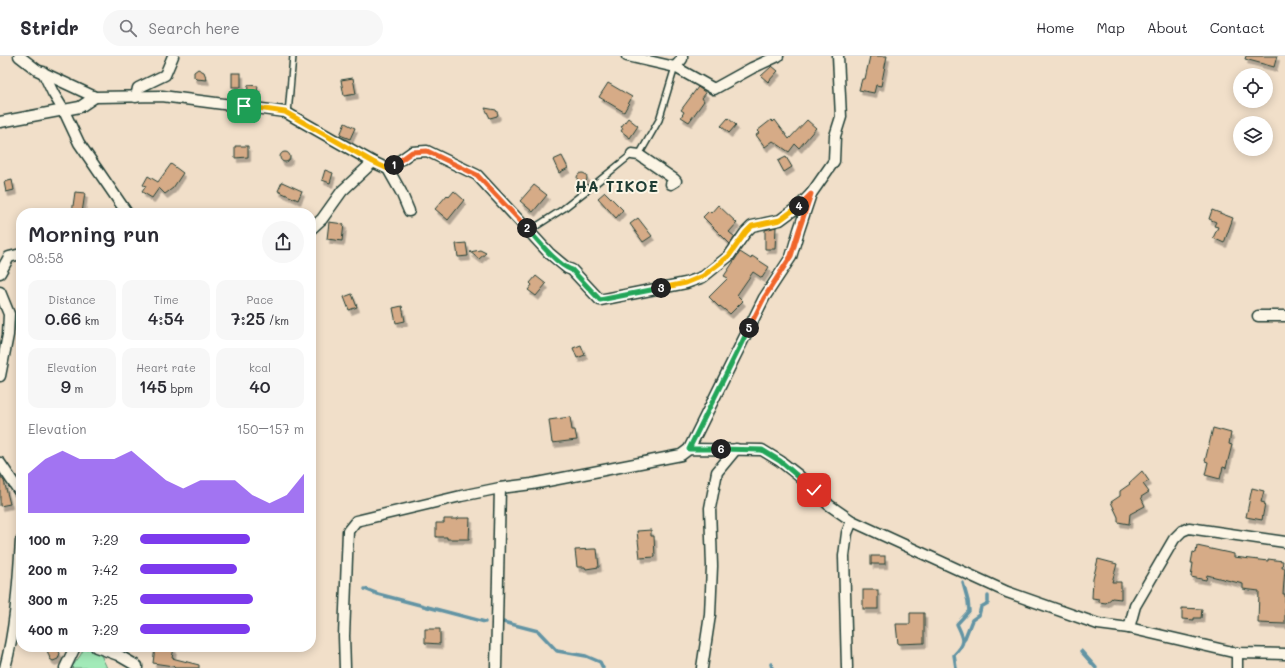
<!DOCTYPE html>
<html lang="en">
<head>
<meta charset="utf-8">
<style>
  :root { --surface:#fff; --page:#f7f7f7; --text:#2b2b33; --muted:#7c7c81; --line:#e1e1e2; --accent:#7c3aed }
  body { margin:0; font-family:Mali,sans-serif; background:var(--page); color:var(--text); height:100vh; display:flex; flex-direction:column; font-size:15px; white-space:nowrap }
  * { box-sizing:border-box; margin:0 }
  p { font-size:13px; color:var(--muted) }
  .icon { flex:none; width:22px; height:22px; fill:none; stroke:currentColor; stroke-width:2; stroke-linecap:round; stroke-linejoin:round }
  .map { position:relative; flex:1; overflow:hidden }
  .sheet { position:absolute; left:16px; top:152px; width:300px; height:444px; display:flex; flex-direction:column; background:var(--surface); border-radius:16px; box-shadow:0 2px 10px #0003 }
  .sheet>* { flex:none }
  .tools { position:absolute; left:1233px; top:12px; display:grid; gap:8px }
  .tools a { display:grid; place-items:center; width:40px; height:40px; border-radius:50%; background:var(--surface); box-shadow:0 2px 10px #0003; font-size:20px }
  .pin { position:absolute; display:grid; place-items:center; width:34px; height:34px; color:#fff; margin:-17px; border-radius:8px; box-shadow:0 2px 6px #0006 }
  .km { position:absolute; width:20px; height:20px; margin:-10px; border-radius:50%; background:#222; color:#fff; font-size:11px; line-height:20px; text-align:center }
  .round { display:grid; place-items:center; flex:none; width:42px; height:42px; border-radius:21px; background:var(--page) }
  .headline { display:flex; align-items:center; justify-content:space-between; height:68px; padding:0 12px }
  h1 { font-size:22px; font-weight:600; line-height:30px }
  .figures { display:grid; grid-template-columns:repeat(3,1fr); gap:6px; height:68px; padding:4px 12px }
  .figures div { display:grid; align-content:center; border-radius:10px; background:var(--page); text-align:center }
  .figures b { font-size:17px; font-weight:600 }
  .figures small { font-size:11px; font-weight:400 }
  .figures p { font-size:11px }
  .chart { height:112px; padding:8px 12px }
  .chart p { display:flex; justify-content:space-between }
  .chart svg { width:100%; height:72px; margin-top:4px; fill:var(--accent); opacity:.7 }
  ul { padding:0 12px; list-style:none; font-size:13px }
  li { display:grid; grid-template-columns:64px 48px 1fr; align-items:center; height:30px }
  li i { height:10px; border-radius:5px; background:var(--accent) }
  header { display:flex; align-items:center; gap:24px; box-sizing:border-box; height:56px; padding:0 20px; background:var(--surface); border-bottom:1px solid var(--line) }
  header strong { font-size:19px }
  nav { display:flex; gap:22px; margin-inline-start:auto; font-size:14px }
  .search { width:280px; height:36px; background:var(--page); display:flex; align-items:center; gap:10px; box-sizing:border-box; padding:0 14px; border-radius:22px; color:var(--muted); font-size:15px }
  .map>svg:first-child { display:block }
  .green { fill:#a2eab8; stroke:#609476 }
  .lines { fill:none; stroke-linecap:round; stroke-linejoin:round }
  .stream { stroke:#6294a4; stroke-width:3.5 }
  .building { fill:#d6ab87; stroke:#1f3d34; filter:url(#shadow) }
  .service-casing { stroke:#1f3d34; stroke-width:8 }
  .minor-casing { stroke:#1f3d34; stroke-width:13 }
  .service { stroke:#fcf5e5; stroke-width:5 }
  .minor { stroke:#fcf5e5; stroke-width:10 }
  .split-1-casing { stroke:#fff; stroke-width:8 }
  .split-2-casing { stroke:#fff; stroke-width:8 }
  .split-3-casing { stroke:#fff; stroke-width:8 }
  .split-4-casing { stroke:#fff; stroke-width:8 }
  .split-5-casing { stroke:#fff; stroke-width:8 }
  .split-6-casing { stroke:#fff; stroke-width:8 }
  .split-7-casing { stroke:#fff; stroke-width:8 }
  .split-1 { stroke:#f5b400; stroke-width:5 }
  .split-2 { stroke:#f0652b; stroke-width:5 }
  .split-3 { stroke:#22a559; stroke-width:5 }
  .split-4 { stroke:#f5b400; stroke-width:5 }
  .split-5 { stroke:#f0652b; stroke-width:5 }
  .split-6 { stroke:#22a559; stroke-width:5 }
  .split-7 { stroke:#22a559; stroke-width:5 }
  .labels { text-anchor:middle; stroke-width:4; stroke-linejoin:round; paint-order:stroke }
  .district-label { font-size:15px; font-weight:bold; letter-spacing:1px; fill:#1f3d34; stroke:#fcf5e5 }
</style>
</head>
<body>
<header>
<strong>Stridr</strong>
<div class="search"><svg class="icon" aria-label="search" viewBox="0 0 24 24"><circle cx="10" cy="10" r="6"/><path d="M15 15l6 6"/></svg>Search here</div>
<nav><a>Home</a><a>Map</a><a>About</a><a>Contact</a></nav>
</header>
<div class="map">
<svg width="1285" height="612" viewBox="0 0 1285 612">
  <defs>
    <filter id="shadow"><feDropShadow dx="2.5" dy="4.5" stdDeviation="0" flood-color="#0004"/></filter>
  </defs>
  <rect width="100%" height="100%" fill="#f1dfc9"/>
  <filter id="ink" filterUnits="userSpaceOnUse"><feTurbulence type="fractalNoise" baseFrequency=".025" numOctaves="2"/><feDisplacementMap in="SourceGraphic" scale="8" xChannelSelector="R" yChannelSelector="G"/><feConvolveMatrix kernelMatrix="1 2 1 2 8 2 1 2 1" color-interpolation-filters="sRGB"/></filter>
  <g filter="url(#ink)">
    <g class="green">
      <polygon points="20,257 21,261 21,286 16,276 13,260"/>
      <polygon points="92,592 100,597 107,612 71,612 80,600 83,594"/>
    </g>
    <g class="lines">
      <g class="stream">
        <polyline points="365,533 378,538 485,566"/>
        <polyline points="503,566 538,575 557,595 586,600 600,606 603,612"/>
        <polyline points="964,584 972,564 979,559 981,551 988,547 988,540"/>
        <polyline points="1081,595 1096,612"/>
        <polyline points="771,608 772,612"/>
        <path d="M956,612l-2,-13c13,-13 10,-16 3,-31l12,-13 -1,-10 -5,-18"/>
      </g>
    </g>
    <g class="building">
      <polygon points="870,0 887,0 881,30 876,29 874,37 859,34 862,23 865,23"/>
      <polygon points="1246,0 1277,0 1274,11 1245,3"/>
      <polygon points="772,10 778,15 768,26 761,20"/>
      <polygon points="198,13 204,16 207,24 196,23 194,21 194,16"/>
      <rect x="232" y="17" width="9" height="14"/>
      <polygon points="353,22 356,38 344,40 341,24"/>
      <polygon points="608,27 632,41 624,56 599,41"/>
      <polygon points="248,29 258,30 256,44 247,44"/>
      <polygon points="698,31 706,37 702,42 704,45 689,66 681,61 684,56 681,54"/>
      <polygon points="485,52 496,54 498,58 497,60 490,62"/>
      <polygon points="628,62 638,70 630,82 621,75 623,72 621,71"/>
      <polygon points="728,62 736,69 729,77 721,70"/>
      <polygon points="771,64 773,66 775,64 789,83 807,64 816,72 799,92 795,88 789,96 773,85 765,91 756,79 759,77 757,75"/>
      <polygon points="345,67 355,72 350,83 340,79"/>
      <polygon points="235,90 248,90 248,101 235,102"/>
      <circle cx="285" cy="101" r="5"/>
      <polygon points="562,100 568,112 559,117 553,104"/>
      <polygon points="786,101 792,111 784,116 778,105"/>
      <polygon points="171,108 183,117 173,132 165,138 159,132 152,142 142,136 146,130 143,129 148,120 158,126"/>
      <polygon points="325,114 333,117 330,127 322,124"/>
      <circle cx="582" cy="122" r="5"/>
      <polygon points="12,124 14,134 6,136 4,126"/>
      <polygon points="282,126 302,135 298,144 278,135"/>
      <polygon points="534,129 547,139 533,156 520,145"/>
      <polygon points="454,135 464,144 448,164 435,153 447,139 449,141"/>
      <polygon points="75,136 85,137 82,157 72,157"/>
      <polygon points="605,136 623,154 616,162 598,142"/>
      <polygon points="718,149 737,167 729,176 735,181 730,188 703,161 709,155 711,157"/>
      <polygon points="1212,154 1233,162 1224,187 1213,182 1218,171 1214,170 1216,166 1209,163"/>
      <polygon points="638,162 652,180 643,186 630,168"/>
      <polygon points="329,166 344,168 342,185 327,183"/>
      <polygon points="776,171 775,193 765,193 765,174"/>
      <polygon points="466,187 468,200 458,201 456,188"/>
      <polygon points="480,194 486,197 479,203 470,196"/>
      <polygon points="740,196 751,203 752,200 769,211 762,222 753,216 737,239 743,245 730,258 720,250 719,251 709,241 728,222 724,220"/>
      <polygon points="536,220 546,228 536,240 528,234 532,229 530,227"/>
      <polygon points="352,238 357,251 349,254 344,241"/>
      <polygon points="402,250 405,265 396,267 393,252"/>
      <polygon points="581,289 585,299 577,302 573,292"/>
      <polygon points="570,361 572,374 575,374 577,384 552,387 549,364"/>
      <polygon points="1213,372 1231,377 1229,388 1232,389 1226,412 1223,411 1220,423 1205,419 1208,406 1205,405"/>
      <polygon points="1142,415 1149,425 1143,428 1149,436 1141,441 1145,450 1130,458 1129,468 1118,466 1118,461 1111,446 1120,440 1120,435 1130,428 1129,427"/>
      <polygon points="0,420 4,425 10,448 0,450"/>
      <polygon points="1252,432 1264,435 1261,446 1265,447 1262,464 1246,461"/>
      <polygon points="458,462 470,462 469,483 447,483 447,481 436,481 436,467 444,467 444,463 458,463"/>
      <polygon points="651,474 651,480 654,480 655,501 640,502 637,475"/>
      <polygon points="1197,490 1234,498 1234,501 1268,505 1268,503 1283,505 1282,512 1285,512 1283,538 1285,538 1285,568 1258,567 1259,535 1243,533 1243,528 1207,519 1206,524 1191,521 1193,507 1191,507 1193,496 1196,497"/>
      <polygon points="593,493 597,493 599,511 586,513 585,511 577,511 575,494"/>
      <rect x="871" y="500" width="14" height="8"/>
      <polygon points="1098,503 1117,508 1112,526 1121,526 1121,543 1112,542 1106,547 1099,546 1099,543 1092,542 1093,523"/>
      <rect x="863" y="534" width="15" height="19"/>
      <polygon points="1182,552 1202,553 1201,562 1194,562 1194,564 1182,563"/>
      <polygon points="910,557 924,557 924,587 898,588 896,568 910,568"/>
      <polygon points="425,573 440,573 440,588 425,587"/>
      <polygon points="46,591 55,591 60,597 58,603 53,605 50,603"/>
      <polygon points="155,591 174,592 172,602 199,609 199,612 175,612 173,610 153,607"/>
    </g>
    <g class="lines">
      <defs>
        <g id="service">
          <polyline points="288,58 293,0"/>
          <polyline points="639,99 659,64 675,11"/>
          <polyline points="529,175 563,153 595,128 632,98"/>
        </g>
        <g id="minor">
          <polyline points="19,0 37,14 95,41 162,40 285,56 373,106 342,135 322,163 311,173"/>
          <polyline points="627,0 675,11 714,33 752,12 778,0"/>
          <polyline points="675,11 682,3 682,0"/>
          <polyline points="43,16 53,37 64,55 79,87 127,157"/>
          <polyline points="136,41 138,32 165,19 173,0"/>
          <polyline points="0,66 80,51 95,41"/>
          <polyline points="632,98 639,99 674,123 676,125 671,128"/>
          <polyline points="373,106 388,113 401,136 409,155"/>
          <polyline points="388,113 412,96 427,95 477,119 549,197 567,212 572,214 600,244 686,227 703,221 729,200 745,177 752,170 780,164 799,150 811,138"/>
          <polyline points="0,217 9,201 21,198"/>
          <polyline points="0,236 9,258 8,279 0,320"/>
          <polyline points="1258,260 1285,260"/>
          <polyline points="689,393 764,242 791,201 799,174 811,138 834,105 835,80 841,61 838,0"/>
          <polyline points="0,407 21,438"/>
          <polyline points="1129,572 1135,550 1174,483 1182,475 1189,472 1285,486"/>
          <polyline points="96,591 118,599 137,610 137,612"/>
          <polyline points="1237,597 1237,612"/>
          <path d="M5,612c11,-42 13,-84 16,-127"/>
          <polyline points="65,612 75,591"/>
          <polyline points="345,612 344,580 348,475 356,465 461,440 500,432 532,428 681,399 689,393 762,394 780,405 798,419 829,449 852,465 1007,536 1098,568 1129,572 1237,597 1285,598"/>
          <polyline points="496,612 500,432"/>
          <polyline points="702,612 710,559 712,510 710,452 717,416 736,393"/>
          <polyline points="847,612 844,500 847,477 852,465"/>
        </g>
      </defs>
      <use href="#service" class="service-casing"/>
      <use href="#minor" class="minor-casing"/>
      <use href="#service" class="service"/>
      <use href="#minor" class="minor"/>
    </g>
  </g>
  <g class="lines" filter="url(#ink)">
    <defs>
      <polyline id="split-1" points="244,50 285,56 373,106 388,113 394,109"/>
      <polyline id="split-2" points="394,109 412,96 427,95 477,119 527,172"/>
      <path id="split-3" d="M527,172c10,12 31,38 45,42l28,30 61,-12"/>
      <polyline id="split-4" points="661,232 686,227 703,220 729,200 746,176 752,170 780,164 799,150"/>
      <polyline id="split-5" points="749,272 764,242 791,200 799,174 811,138 799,150"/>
      <polyline id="split-6" points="721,393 689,393 749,272"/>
      <polyline id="split-7" points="721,393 762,394 780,405 814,434"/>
    </defs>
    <use href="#split-1" class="split-1-casing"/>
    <use href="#split-2" class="split-2-casing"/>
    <use href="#split-3" class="split-3-casing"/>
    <use href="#split-4" class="split-4-casing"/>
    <use href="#split-5" class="split-5-casing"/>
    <use href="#split-6" class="split-6-casing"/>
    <use href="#split-7" class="split-7-casing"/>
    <use href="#split-1" class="split-1"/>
    <use href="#split-2" class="split-2"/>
    <use href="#split-3" class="split-3"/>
    <use href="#split-4" class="split-4"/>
    <use href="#split-5" class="split-5"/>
    <use href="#split-6" class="split-6"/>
    <use href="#split-7" class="split-7"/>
  </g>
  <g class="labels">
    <g class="district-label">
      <text x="617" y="136">HA TIKOE</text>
    </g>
  </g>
</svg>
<div class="tools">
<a><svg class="icon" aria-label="locate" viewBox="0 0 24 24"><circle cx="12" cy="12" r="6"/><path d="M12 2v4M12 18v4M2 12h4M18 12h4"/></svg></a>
<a><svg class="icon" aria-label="layers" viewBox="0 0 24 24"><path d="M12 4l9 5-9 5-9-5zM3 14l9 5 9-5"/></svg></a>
</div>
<div class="pin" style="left:244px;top:50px;background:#1e9e55"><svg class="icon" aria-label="arrive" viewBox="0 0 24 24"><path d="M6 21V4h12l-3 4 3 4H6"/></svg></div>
<div class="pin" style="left:814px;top:434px;background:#d93025"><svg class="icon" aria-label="check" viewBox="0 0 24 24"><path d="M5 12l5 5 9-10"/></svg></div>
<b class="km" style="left:394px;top:109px">1</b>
<b class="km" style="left:527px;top:172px">2</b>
<b class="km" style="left:661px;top:232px">3</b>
<b class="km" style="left:799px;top:150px">4</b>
<b class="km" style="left:749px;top:272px">5</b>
<b class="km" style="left:721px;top:393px">6</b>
<section class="sheet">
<div class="headline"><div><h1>Morning run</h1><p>08:58</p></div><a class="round"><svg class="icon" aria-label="share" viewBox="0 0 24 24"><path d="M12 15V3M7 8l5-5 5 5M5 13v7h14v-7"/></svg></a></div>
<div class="figures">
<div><p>Distance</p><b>0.66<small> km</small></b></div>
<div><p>Time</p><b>4:54</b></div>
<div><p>Pace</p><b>7:25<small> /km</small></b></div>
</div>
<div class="figures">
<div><p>Elevation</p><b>9<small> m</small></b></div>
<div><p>Heart rate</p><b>145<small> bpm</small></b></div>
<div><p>kcal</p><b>40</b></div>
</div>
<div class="chart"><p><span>Elevation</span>150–157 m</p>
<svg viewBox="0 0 160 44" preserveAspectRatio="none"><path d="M0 44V20L10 11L20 6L30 11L40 11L50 11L60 6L70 15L80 24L90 29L100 24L110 24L120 24L130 33L140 38L150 33L160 20V44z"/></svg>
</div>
<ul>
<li><b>100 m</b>7:29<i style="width:67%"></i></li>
<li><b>200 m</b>7:42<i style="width:59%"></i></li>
<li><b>300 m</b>7:25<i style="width:69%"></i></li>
<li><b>400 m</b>7:29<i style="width:67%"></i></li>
</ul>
</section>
</div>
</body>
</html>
